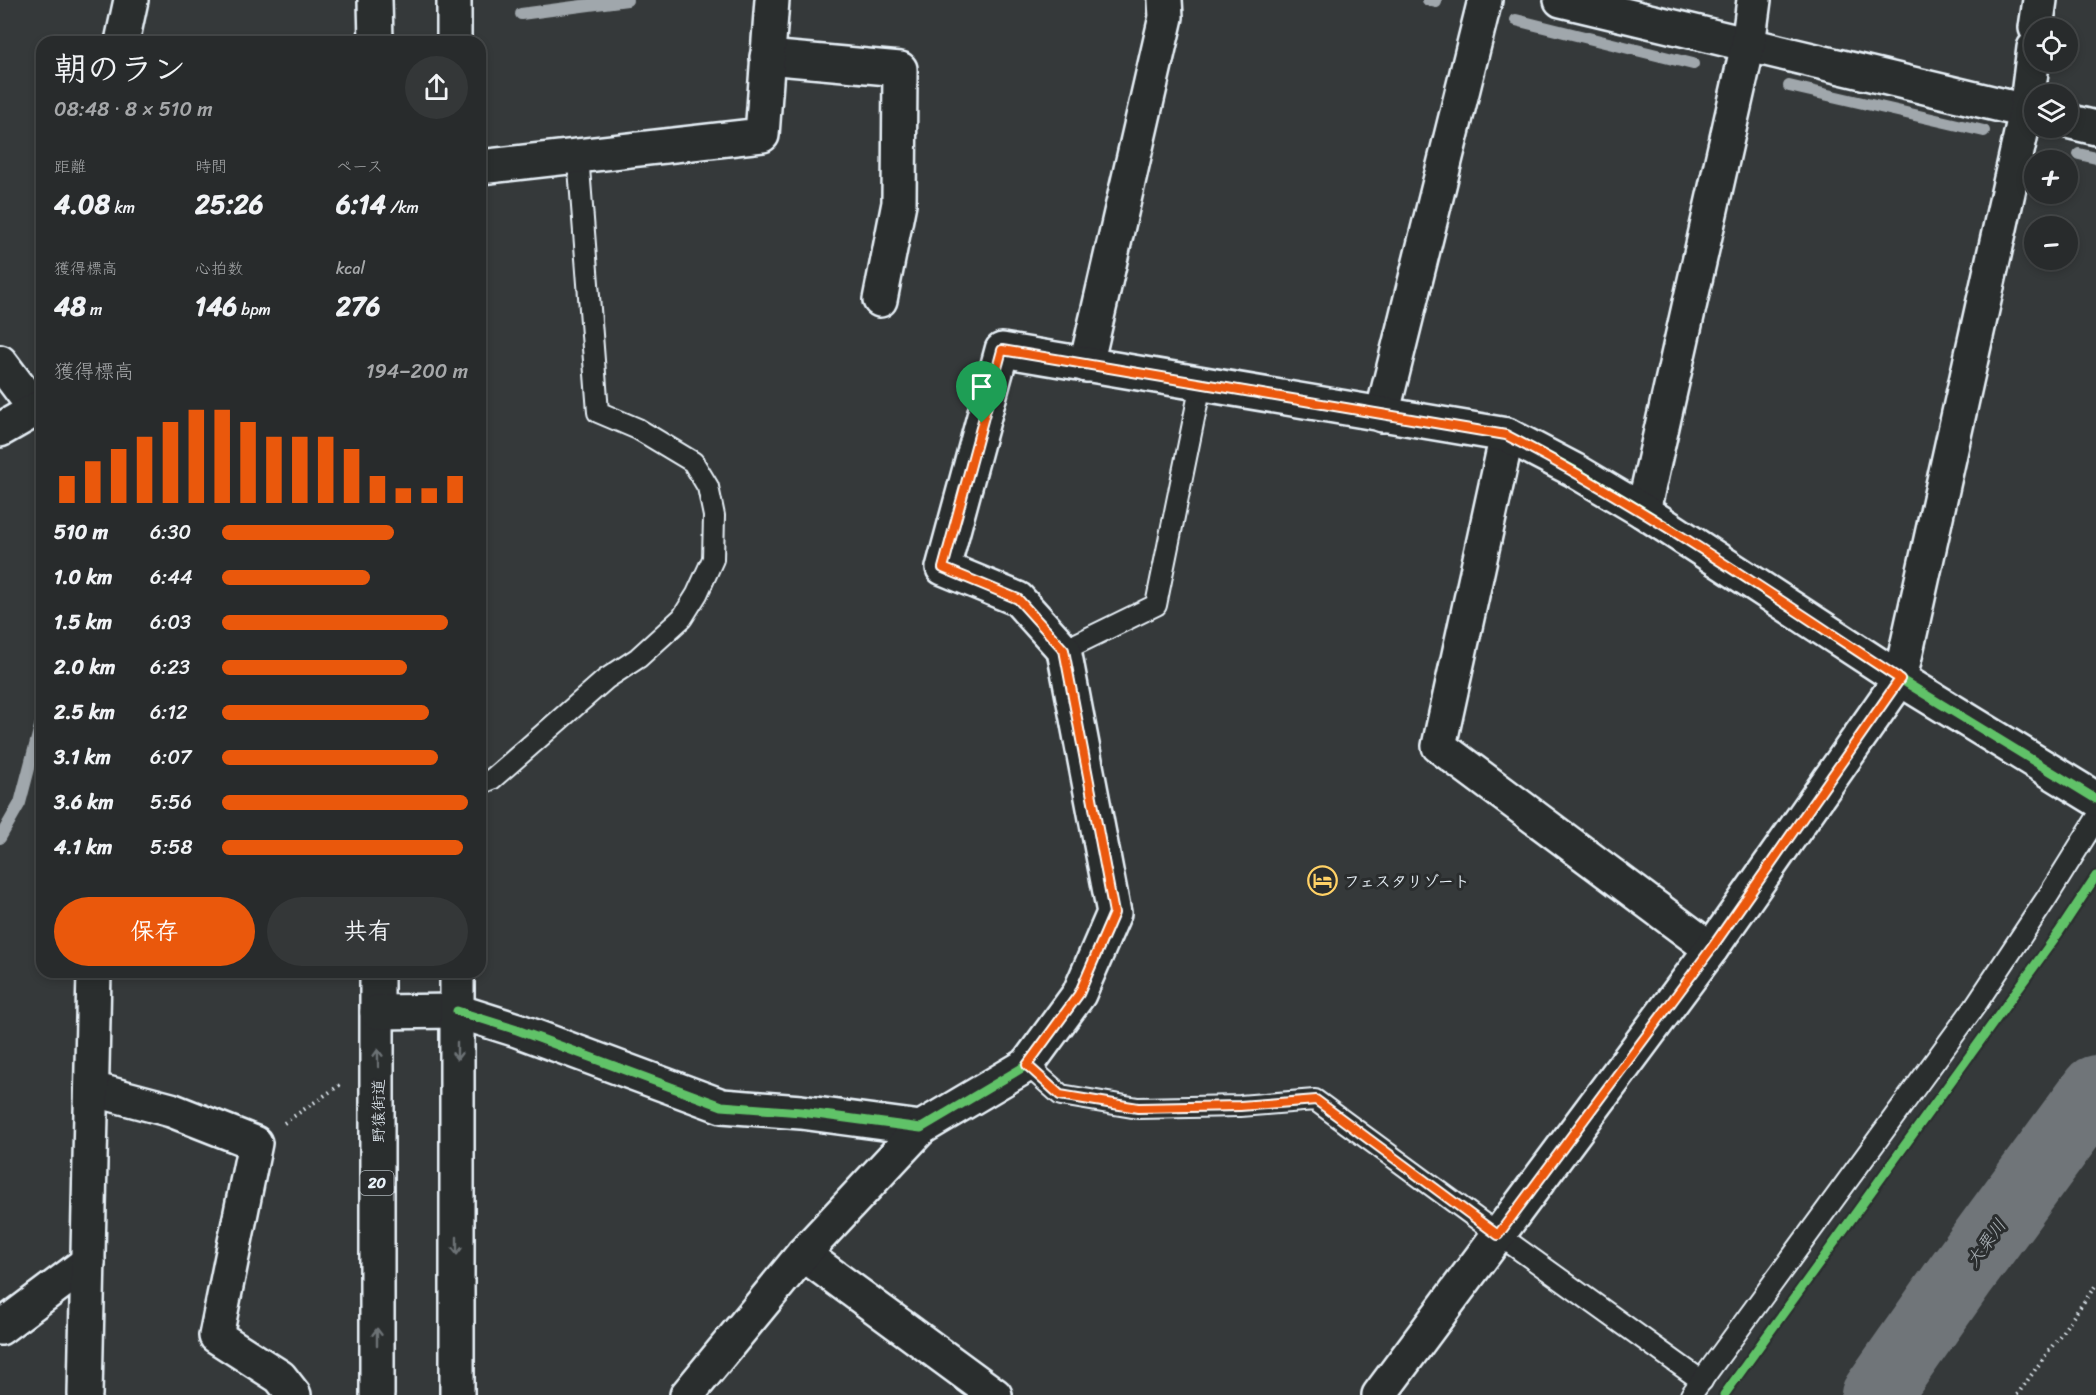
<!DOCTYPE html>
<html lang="ja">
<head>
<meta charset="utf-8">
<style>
  :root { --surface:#282b2c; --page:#343738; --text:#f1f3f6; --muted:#a5a7a9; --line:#444748; --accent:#ea580c }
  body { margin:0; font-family:Sriracha,"Klee One",sans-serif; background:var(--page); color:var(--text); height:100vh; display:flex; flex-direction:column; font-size:22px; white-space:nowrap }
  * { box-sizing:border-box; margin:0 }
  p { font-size:20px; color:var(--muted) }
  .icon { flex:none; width:33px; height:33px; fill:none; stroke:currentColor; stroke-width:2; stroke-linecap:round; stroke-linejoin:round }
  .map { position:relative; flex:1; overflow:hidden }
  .details { position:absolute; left:36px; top:36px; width:450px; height:942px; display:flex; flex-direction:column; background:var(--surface); border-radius:18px; box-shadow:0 3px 9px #0003,0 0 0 2px var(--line) }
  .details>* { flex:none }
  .buttons { position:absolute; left:2024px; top:18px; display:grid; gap:12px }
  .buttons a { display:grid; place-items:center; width:54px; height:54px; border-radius:50%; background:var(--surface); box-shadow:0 3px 9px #0003,0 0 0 2px var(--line); font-size:30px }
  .pin { position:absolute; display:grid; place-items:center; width:51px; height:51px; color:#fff; margin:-62px -26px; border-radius:50% 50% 50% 0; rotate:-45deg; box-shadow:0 0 6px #0007 }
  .pin .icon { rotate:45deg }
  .round { display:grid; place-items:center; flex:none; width:63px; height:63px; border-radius:32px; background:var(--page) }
  .overview { display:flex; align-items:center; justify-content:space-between; height:102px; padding:0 18px }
  h1 { font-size:33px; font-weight:700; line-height:45px }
  .stats { display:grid; grid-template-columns:repeat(3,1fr); gap:9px; height:102px; padding:6px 18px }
  .stats div { display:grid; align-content:center }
  .stats b { font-size:26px; font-weight:700 }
  .stats small { font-size:16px; font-weight:400 }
  .stats p { font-size:16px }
  .chart { height:168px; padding:12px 18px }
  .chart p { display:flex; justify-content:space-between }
  .chart svg { width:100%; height:108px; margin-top:6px; stroke:var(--accent); stroke-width:6 }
  .action { display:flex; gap:12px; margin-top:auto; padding:12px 18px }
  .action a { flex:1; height:69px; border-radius:36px; background:var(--accent); color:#fff; font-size:24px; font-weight:700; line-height:69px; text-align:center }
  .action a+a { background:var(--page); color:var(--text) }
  ul { padding:0 18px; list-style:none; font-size:20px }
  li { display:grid; grid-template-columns:96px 72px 1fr; align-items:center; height:45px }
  li i { height:15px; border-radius:8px; background:var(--accent) }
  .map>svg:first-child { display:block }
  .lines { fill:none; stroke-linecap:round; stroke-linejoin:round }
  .stream { stroke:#a0a7ac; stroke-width:12 }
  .river { stroke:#707579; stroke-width:70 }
  .service-casing { stroke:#e8f1f8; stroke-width:24 }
  .minor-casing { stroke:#e8f1f8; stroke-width:38 }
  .tertiary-casing { stroke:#e8f1f8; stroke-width:38 }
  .primary-casing { stroke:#e8f1f8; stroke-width:38 }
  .path { stroke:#e8f1f8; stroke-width:4; stroke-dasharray:1.5 4.5; stroke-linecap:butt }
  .service { stroke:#2a2d2e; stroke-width:20 }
  .minor { stroke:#2a2d2e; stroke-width:33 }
  .tertiary { stroke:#2a2d2e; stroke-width:33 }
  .primary { stroke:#2a2d2e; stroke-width:33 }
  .cycleway-casing { stroke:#2a2d2e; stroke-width:13 }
  .cycleway { stroke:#61c268; stroke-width:9 }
  .oneway { stroke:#6c7275 }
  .route-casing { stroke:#fff; stroke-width:12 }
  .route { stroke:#ea580c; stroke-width:8 }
  .labels { text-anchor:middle; stroke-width:6; stroke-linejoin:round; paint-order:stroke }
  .shield { fill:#2a2d2e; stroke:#afb6bb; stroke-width:1.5 }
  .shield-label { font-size:15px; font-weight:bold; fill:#e8f1f8 }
  .poi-label { font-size:16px; font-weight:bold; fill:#e8f1f8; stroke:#2a2d2e; text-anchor:start }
  .street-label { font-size:16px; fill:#e8f1f8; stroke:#2a2d2e }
  .water-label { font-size:18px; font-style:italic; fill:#acb3b8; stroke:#2a2d2e }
</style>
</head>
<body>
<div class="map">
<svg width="2096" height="1395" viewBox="0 0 2096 1395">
  <rect width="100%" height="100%" fill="#35393a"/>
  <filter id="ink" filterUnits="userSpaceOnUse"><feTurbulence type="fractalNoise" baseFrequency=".0167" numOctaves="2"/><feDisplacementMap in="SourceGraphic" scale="12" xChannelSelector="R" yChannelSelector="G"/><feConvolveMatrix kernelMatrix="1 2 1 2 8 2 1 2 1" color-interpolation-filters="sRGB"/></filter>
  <g filter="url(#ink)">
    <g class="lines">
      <g class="stream">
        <polyline points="1428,0 1436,2"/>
        <polyline points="521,14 627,0"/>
        <polyline points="1516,20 1693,64"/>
        <polyline points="1789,86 1984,131"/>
        <polyline points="2079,154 2096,158"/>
        <polyline points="0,838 20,803 42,719"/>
      </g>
      <polyline class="river" points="1876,1395 1961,1274 2096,1090"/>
      <defs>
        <g id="service">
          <polyline points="1064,650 1156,605 1201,384"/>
          <polyline points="480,784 492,779 507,766 606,679 638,658 682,618 697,594 713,559 714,516 708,487 693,462 638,429 598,412 578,155"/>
          <polyline points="1027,1065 1061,1095 1138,1108 1240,1106 1315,1100 1499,1235 1702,1381"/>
          <polyline points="1691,1395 1975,1006 2048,896 2096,819"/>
        </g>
        <g id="minor">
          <polyline points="1561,0 2034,113"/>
          <polyline points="767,57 900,69 899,203 880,300"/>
          <polyline points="2067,121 2096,128"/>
          <polyline points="480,167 762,135 772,0"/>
          <polyline points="0,362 36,410"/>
          <polyline points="1086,365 1166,17 1165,0"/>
          <polyline points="1382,415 1485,0"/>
          <polyline points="1507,435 1439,746 1711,949"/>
          <polyline points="1643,511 1748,45 1754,0"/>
          <polyline points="457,1011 517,1030 722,1106 801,1112 921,1128 1027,1065 1079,994 1114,913 1064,650 1018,599 943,568 1002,350 1507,435 1574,470 1643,511 1900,679 2096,799"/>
          <polyline points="92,1089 171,1110 255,1143 216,1336 280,1377 294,1395"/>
          <polyline points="803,1254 995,1395"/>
          <polyline points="0,1328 88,1262"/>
          <polyline points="687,1395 803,1254 921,1128"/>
        </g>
        <g id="tertiary">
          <polyline points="2036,28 2040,0"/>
          <polyline points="122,42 131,0"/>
          <polyline points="0,430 42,406"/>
          <polyline points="85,1395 94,972"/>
          <polyline points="1379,1395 1711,949 1900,679 2026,111 2034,48"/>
        </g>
        <g id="primary">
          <polyline points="375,0 376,42"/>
          <polyline points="454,0 454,42"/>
          <polyline points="377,972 377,1395"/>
          <polyline points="377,1012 457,1011"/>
          <polyline points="457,1395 457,972"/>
        </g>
      </defs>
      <use href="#service" class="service-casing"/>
      <use href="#minor" class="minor-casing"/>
      <use href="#tertiary" class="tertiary-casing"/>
      <use href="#primary" class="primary-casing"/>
      <g class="path">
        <polyline points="284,1123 340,1085"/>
        <polyline points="2017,1395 2096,1285"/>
      </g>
      <use href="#service" class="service"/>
      <use href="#minor" class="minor"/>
      <use href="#tertiary" class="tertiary"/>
      <use href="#primary" class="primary"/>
      <defs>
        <g id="cycleway">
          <polyline points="457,1011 517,1030 722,1106 801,1112 921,1128 1027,1065 1079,994 1114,913 1064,650 1018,599 943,568 1002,350 1507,435 1574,470 1643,511 1900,679 2096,799"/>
          <polyline points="1724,1395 2059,932 2096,876"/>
        </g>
      </defs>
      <use href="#cycleway" class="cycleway-casing"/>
      <use href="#cycleway" class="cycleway"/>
    </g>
    <defs><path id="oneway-shaft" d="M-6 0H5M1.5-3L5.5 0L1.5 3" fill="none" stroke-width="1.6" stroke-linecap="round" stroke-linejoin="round" transform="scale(1.5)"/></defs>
    <g class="oneway">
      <use href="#oneway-shaft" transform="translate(457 1051) rotate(90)"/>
      <use href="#oneway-shaft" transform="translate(378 1058) rotate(-91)"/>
      <use href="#oneway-shaft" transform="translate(457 1246) rotate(90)"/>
      <use href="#oneway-shaft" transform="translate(377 1337) rotate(-90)"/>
    </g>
  </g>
  <g class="lines" filter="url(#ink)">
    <defs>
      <path id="route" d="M1002,350l504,85c137,71 264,159 394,244l-189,270 -213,286 -182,-135 -76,6 -102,2 -78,-13 -33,-30 52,-71 35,-81 -50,-263 -46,-51 -75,-31z"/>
    </defs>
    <use href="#route" class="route-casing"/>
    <use href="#route" class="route"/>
  </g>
  <defs>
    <symbol id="hotel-ring" viewBox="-11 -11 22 22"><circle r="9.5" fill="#2a2d2e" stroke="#ffd166" stroke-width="1.5"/><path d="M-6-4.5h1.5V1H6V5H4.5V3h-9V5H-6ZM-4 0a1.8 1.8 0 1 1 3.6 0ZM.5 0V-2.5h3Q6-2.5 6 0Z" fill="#ffd166"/></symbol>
  </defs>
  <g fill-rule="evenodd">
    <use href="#hotel-ring" x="1306" y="864" width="33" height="33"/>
  </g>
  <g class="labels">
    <rect class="shield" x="360.5" y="1171" width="33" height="24" rx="4.5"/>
    <g class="shield-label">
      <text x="377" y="1188">20</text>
    </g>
    <g class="poi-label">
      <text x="1344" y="887">フェスタリゾート</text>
    </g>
    <g class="street-label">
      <text transform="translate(378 1111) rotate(-90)" y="6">野猿街道</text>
    </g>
    <g class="water-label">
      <text transform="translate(1986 1243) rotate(-54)" y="6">大栗川</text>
    </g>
  </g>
</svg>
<div class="buttons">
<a><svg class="icon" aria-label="locate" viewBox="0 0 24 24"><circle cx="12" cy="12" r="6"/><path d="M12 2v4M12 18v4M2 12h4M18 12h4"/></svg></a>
<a><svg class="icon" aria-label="layers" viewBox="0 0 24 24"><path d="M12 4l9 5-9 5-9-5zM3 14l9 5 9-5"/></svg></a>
<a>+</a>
<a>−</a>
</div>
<div class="pin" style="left:982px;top:423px;background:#1e9e55"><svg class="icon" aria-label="arrive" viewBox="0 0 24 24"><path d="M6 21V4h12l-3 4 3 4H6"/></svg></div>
<section class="details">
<div class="overview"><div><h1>朝のラン</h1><p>08:48 · 8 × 510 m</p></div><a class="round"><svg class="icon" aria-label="share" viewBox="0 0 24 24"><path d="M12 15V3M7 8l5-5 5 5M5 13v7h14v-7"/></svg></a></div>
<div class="stats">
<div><p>距離</p><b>4.08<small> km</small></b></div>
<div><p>時間</p><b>25:26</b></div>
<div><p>ペース</p><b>6:14<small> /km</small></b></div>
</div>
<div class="stats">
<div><p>獲得標高</p><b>48<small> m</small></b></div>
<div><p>心拍数</p><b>146<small> bpm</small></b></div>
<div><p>kcal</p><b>276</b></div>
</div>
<div class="chart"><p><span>獲得標高</span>194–200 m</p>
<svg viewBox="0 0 160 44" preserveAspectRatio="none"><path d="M5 44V33M15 44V27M25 44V22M35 44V17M45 44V11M55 44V6M65 44V6M75 44V11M85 44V17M95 44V17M105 44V17M115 44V22M125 44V33M135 44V38M145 44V38M155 44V33"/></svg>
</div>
<ul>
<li><b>510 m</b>6:30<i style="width:70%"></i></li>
<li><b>1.0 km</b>6:44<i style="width:60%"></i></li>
<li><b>1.5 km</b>6:03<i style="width:92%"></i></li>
<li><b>2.0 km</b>6:23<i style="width:75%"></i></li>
<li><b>2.5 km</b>6:12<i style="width:84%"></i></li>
<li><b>3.1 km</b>6:07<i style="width:88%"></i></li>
<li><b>3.6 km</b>5:56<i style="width:100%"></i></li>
<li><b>4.1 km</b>5:58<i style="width:98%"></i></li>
</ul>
<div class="action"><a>保存</a><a>共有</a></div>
</section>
</div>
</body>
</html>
